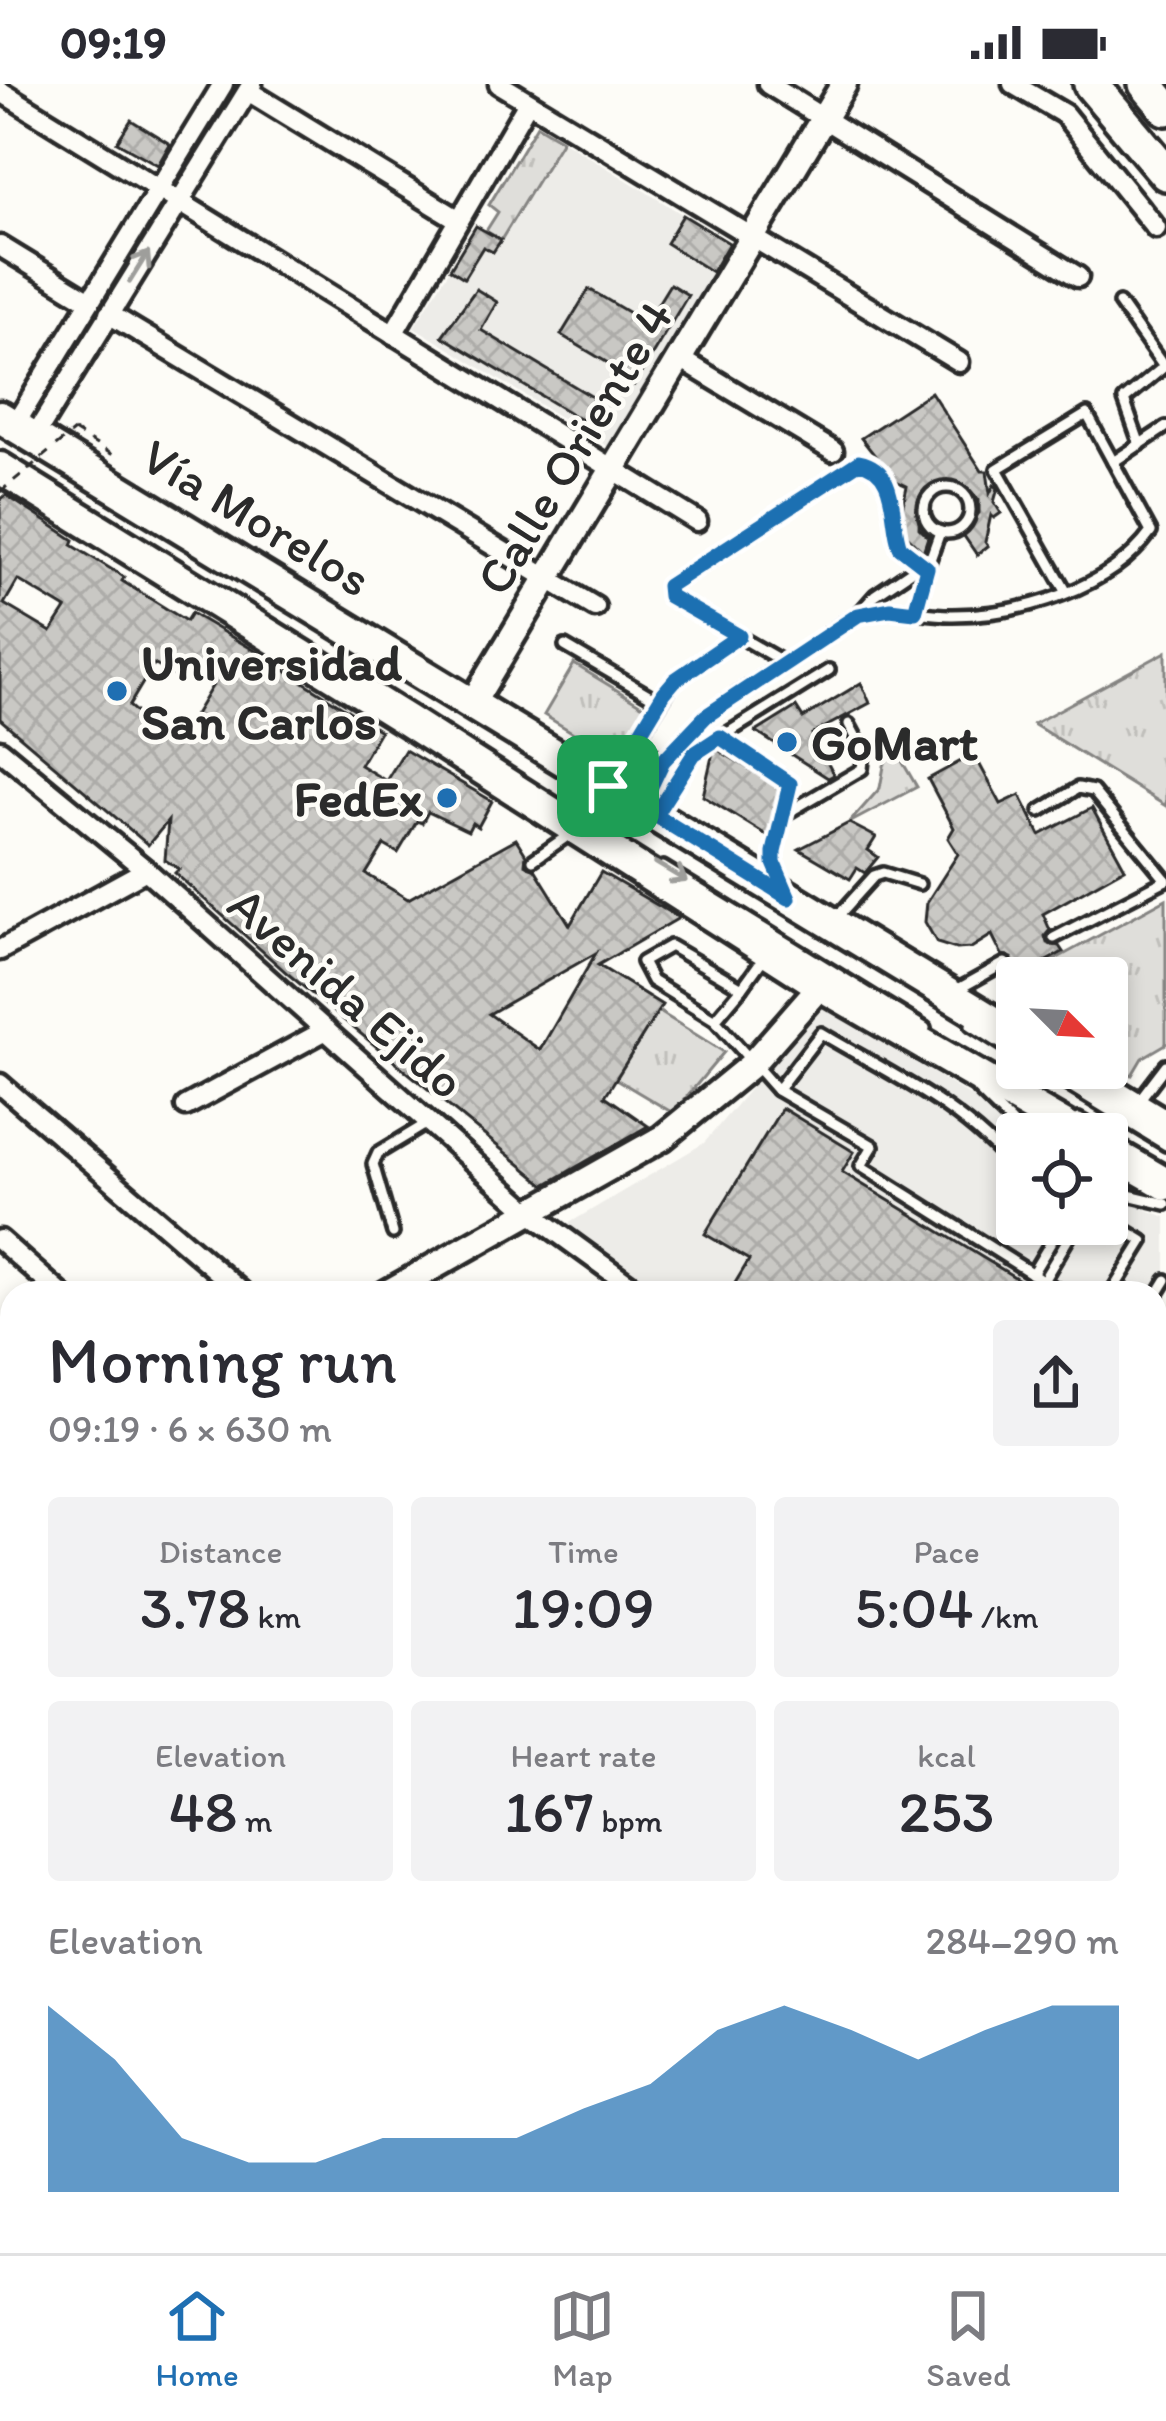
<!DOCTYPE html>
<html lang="en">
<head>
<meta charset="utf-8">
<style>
  :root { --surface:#fff; --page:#f2f2f3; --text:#2b2b33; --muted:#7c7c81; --line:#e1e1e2; --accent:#1f6fb2 }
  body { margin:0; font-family:Itim,sans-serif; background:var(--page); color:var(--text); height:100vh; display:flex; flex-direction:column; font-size:45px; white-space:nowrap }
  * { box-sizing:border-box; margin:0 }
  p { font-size:39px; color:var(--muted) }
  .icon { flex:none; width:66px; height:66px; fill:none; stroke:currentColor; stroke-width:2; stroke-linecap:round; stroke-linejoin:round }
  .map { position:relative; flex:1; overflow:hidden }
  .panel { position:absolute; left:0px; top:1197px; width:1167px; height:972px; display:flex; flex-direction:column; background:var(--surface); border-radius:36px 36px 0 0; box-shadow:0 6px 18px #0003 }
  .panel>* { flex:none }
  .needle { width:78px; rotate:114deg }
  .buttons { position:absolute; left:996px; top:873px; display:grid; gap:24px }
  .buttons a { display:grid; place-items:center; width:132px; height:132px; border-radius:12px; background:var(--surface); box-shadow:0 6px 18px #0003; font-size:60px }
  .pin { position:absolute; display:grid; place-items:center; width:102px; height:102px; color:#fff; margin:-51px; border-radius:24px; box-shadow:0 6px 18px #0006 }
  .round { display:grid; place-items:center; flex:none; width:126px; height:126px; border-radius:12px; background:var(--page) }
  .summary { display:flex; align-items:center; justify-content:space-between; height:204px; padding:0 48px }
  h1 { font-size:66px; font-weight:600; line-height:90px }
  .figures { display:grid; grid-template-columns:repeat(3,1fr); gap:18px; height:204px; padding:12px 48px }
  .figures div { display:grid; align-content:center; border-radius:12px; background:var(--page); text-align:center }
  .figures b { font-size:60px; font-weight:600 }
  .figures small { font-size:33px; font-weight:400 }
  .figures p { font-size:33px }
  .chart { height:336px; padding:24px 48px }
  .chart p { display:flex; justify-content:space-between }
  .chart svg { width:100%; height:216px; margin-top:12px; fill:var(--accent); opacity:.7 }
  .status { display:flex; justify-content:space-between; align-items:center; height:84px; padding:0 60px; background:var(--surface); direction:ltr }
  .status svg { height:33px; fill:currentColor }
  .tabs { display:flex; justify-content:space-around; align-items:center; height:168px; border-top:3px solid var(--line); background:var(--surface); font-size:33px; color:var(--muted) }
  .tabs a { display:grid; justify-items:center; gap:6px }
  .tabs .current { color:var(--accent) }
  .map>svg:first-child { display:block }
  .built { fill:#edece8 }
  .grass { fill:url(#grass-tufts); stroke:#858482; stroke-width:3 }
  .building { fill:url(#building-cross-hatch); stroke:#2b2b2b; stroke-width:3; fill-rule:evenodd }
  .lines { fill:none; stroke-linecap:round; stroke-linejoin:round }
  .service-casing { stroke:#2b2b2b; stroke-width:18 }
  .minor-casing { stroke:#2b2b2b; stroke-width:27 }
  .tertiary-casing { stroke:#2b2b2b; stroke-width:33 }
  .primary-casing { stroke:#2b2b2b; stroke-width:39 }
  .motorway-casing { stroke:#2b2b2b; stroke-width:42 }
  .path { stroke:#2b2b2b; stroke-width:3; stroke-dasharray:9 9; stroke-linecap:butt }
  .service { stroke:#fdfcf7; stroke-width:9 }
  .minor { stroke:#fdfcf7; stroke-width:18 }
  .tertiary { stroke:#fdfcf7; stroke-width:24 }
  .primary { stroke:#fdfcf7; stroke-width:30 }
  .motorway { stroke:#fdfcf7; stroke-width:33 }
  .path-bridge { stroke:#2b2b2b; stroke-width:3; stroke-dasharray:9 9; stroke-linecap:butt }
  .oneway { stroke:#9e9e9b }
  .route-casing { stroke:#fff; stroke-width:24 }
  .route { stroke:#1f6fb2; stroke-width:15 }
  .poi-dot { fill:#1f6fb2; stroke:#fdfcf7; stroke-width:4.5 }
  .labels { text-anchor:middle; stroke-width:9; stroke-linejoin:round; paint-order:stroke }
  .street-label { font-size:51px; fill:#2b2b2b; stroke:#fdfcf7 }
  .poi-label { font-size:51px; font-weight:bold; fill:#2b2b2b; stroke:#fdfcf7; text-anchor:start }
</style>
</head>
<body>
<div class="status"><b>09:19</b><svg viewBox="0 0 49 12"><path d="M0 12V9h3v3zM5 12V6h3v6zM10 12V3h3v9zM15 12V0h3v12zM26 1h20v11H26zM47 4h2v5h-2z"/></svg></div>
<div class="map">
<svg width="1166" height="2169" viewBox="0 0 1166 2169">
  <defs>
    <pattern id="grass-tufts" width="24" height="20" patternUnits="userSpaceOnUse" patternTransform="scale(3)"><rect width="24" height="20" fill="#dfdeda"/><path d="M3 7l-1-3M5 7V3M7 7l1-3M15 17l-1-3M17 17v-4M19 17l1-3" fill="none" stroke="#c0bfbb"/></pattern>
    <pattern id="building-cross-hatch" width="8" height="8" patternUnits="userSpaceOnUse" patternTransform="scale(3)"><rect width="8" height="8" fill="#c9c8c4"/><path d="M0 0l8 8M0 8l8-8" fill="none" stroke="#adaca9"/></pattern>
  </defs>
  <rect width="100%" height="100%" fill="#fdfcf7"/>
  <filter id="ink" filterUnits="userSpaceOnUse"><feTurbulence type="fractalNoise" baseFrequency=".00833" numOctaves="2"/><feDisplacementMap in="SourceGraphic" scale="24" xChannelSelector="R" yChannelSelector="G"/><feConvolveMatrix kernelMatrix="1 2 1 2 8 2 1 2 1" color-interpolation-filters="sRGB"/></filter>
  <g filter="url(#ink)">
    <g class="built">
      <polygon points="562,56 732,161 733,168 612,365 414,243 450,185 464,194 483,163 493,168"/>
      <polygon points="818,924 828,924 978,1017 1017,1052 1017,1140 1107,1140 1107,1111 1166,1133 1166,1515 1155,1508 1155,1209 662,1209 561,1144 704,1059"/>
    </g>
    <g class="grass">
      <polygon points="537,41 562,56 501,156 486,147 498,128 489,121"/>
      <polygon points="1166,568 1166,722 1033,640"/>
      <polygon points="574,580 648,625 618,676 544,631"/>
      <polygon points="889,655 917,703 849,739 880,704"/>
      <polygon points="1166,815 1166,960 1142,974 1132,991 1107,977 1107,894 1021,894"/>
      <polygon points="658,927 724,968 673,1029 616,995"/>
    </g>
    <g class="building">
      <polygon points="131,36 170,60 158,81 117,58"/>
      <polygon points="683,131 729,159 712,188 666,159"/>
      <polygon points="476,142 501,156 493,168 483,163 464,194 450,185"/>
      <polygon points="670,200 688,211 634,301 615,290 618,285 561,251 589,205 646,239"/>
      <polygon points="476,205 497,218 481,246 594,314 581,336 442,252"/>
      <polygon points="931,308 982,387 987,387 990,409 994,401 998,404 994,418 1001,429 994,434 991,431 985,458 988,462 977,471 962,449 979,429 979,416 970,406 937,399 920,413 919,444 928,453 923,468 905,450 902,426 907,402 894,396 861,354"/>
      <path d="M6,411l68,45 -2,5 52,32 -2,4 64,40 5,-8 66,39 123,79 -20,34 26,16 19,-31 87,51 -14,26 -6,-4 -4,8 -40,-19 -6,11 -5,-2 -19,32 -14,-8 -18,29 42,25 108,-60 10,16 -1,9 10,5 35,56 31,-53 78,46 -81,47 64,40 -57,91 43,30 -103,59 -257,-211 -113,-101 4,-4 -14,-9 3,-39 -20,24 -148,-126v-219zM18,496l48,29 -15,23 -47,-28zM191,578l26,16 -41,68 -47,-40 25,-42 27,16zM596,869l-56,97 -51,-36z"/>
      <polygon points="861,599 870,619 812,650 834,691 828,694 756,648 796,623 803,634"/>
      <polygon points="718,666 780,703 768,752 703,712 713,668"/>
      <polygon points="974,670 1001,720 1020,711 1040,751 1092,724 1125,784 1043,830 1050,846 1045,852 1047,859 1059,862 1063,868 1017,893 1011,886 1012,874 1002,871 992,851 971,864 956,865 937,859 925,838 927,818 958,770 948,754 954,744 928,695"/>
      <polygon points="849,739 876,753 868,766 878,773 865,789 857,784 850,795 799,765"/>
      <polygon points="782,1024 854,1068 842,1088 1041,1209 729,1209 749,1176 705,1150"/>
    </g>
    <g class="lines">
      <defs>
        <g id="service">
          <polyline points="1119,219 1164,283"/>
          <polyline points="1140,361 1124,316 1166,281"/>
          <polyline points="1113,378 1166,343"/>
          <circle cx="947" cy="426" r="23"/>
          <polyline points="927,484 940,448"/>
          <polyline points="860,528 875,511 921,480"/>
          <polyline points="565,562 659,617"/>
          <path d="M785,579l-116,-67 -1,-9 191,-125c41,9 29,57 41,85l27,21 -12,44"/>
          <polyline points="720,653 790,699 774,768 774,779 782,799"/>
          <path d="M636,656l27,21c15,-15 29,-33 45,-46 31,-24 67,-45 100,-67 17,-11 35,-28 54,-34 29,-11 61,2 91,1 68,0 157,-26 198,-83l-64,-118 -90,55 69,122"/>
          <polyline points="611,698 675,596 739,552"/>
          <polyline points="645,715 663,677"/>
          <polyline points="1040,727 1078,704 1093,707 1166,796"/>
          <polyline points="657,729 694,670 829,586"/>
          <polyline points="782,732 862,685 864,668 849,640"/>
          <polyline points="533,776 573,748"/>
          <polyline points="663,783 925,944"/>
          <polyline points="837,833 874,792 883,789 919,800"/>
          <polyline points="1054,854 1166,796"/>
          <polyline points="765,872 742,904 670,862 642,878 652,897 715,936 777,1006 873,1062 861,1082 1063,1209"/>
          <polyline points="953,908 1005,879"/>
          <polyline points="715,936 742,904"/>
          <polyline points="971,941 1017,970"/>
          <polyline points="1040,984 1166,1061"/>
          <polyline points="977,1005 1023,1050"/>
          <path d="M777,1006l44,-57c72,43 142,73 196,139"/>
          <polyline points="1137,1019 1166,981"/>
          <polyline points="1079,1035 1106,1050"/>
          <polyline points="1107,1106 1166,1120"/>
          <polyline points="1107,1135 1143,1157 1111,1209"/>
          <polyline points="393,1149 373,1080 378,1069 431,1037"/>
          <polyline points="1032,1190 1062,1140"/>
          <polyline points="1043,1197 1077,1140"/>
          <polyline points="1155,1214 1166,1196"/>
          <polyline points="1155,1269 1166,1275"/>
          <polyline points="0,1875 12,1868"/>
        </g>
        <g id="minor">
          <polyline points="499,0 959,278"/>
          <polyline points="768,0 1078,193"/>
          <polyline points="1013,0 1064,30 1156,144"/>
          <polyline points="0,7 697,437"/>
          <polyline points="248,7 459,136"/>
          <polyline points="0,162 90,217"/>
          <polyline points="109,230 595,523"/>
          <polyline points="393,250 528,18"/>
          <polyline points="679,274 833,367"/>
          <polyline points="14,342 223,0"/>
          <polyline points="33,355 252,0"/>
          <polyline points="0,666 146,786 532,1130 641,1209"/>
          <polyline points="0,866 146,786"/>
          <polyline points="0,1000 243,1209"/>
          <polyline points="186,1022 326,946"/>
          <polyline points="0,1156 60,1209"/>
          <polyline points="1155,1525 1166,1532"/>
          <polyline points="0,1644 12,1665"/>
          <polyline points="1155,1668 1166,1675"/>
          <polyline points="1155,1706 1166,1700"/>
          <polyline points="1155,1770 1166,1778"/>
          <polyline points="0,1815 8,1829 12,1827"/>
          <polyline points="1155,1901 1166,1908"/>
          <polyline points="1155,2037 1166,2044"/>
          <polyline points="969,2157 974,2169"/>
          <polyline points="1129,2157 1149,2169"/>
        </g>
        <g id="tertiary">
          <polyline points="473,618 844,0"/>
          <polyline points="387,1209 662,1054 750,982 821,901"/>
          <polyline points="0,1421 12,1415"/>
        </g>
        <g id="primary">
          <polyline points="0,333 1017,952"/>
          <polyline points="0,384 406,636 821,901 1078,1050"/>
          <polyline points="1070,984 1166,1042"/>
          <polyline points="1107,1066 1166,1100"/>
        </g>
        <g id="motorway">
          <polyline points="1091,0 1166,89"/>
          <polyline points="1146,0 1166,24"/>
        </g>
      </defs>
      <use href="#service" class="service-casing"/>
      <use href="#minor" class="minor-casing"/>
      <use href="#tertiary" class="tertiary-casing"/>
      <use href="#primary" class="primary-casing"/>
      <use href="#motorway" class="motorway-casing"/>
      <polyline class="path" points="74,347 113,371"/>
      <use href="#service" class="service"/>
      <use href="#minor" class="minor"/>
      <use href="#tertiary" class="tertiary"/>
      <use href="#primary" class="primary"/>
      <use href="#motorway" class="motorway"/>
      <polyline class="path-bridge" points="0,408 74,347"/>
    </g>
    <defs><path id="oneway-shaft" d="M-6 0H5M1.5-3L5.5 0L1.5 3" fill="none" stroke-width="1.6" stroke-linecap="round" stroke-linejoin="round" transform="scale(3)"/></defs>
    <g class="oneway">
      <use href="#oneway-shaft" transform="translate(139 183) rotate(-58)"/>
      <use href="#oneway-shaft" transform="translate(671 788) rotate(31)"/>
    </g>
  </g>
  <g class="lines" filter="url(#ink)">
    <defs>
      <path id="route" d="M608,702l181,112 -15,-35v-11l16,-68 -70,-47 -26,17 -39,61 -14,-8 22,-46 43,-45 152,-101 32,-6 25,3 12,-44 -27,-21c-11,-28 0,-77 -41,-85l-191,124 1,10 70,40 -64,44 -11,13 -56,93"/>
    </defs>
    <use href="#route" class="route-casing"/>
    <use href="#route" class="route"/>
  </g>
  <g class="poi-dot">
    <circle cx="117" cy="607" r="12"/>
    <circle cx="787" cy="658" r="12"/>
    <circle cx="447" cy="714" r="12"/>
  </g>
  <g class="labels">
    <g class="street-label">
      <text transform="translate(574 363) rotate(-59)" y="18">Calle Oriente 4</text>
      <text transform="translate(257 433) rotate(31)" y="18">Vía Morelos</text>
      <text transform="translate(347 908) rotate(41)" y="18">Avenida Ejido</text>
    </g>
    <g class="poi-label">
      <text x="141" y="596">Universidad<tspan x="141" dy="59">San Carlos</tspan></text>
      <text x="811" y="676">GoMart</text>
      <text x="423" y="732" text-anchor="end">FedEx</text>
    </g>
  </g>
</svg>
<div class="buttons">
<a><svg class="needle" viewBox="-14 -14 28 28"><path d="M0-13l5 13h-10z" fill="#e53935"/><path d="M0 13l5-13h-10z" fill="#7c7c81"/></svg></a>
<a><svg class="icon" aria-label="locate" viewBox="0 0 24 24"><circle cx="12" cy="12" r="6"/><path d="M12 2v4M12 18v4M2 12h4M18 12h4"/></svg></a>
</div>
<div class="pin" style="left:608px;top:702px;background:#1e9e55"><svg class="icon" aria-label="arrive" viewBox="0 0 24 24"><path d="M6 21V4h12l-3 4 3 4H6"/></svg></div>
<section class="panel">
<div class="summary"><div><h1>Morning run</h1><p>09:19 · 6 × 630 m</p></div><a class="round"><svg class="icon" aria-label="share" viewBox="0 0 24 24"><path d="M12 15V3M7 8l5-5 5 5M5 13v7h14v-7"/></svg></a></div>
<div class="figures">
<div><p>Distance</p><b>3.78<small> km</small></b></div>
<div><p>Time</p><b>19:09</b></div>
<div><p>Pace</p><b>5:04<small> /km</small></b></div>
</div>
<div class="figures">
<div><p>Elevation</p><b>48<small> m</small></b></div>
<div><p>Heart rate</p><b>167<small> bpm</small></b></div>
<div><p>kcal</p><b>253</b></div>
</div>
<div class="chart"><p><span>Elevation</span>284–290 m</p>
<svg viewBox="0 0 160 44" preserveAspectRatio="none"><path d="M0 44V6L10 17L20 33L30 38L40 38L50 33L60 33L70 33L80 27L90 22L100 11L110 6L120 11L130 17L140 11L150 6L160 6V44z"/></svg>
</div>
</section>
</div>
<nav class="tabs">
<a class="current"><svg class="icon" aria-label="home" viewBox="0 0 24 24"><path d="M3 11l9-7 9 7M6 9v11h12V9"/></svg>Home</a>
<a><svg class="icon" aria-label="map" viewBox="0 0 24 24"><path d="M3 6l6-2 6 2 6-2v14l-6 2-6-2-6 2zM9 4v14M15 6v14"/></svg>Map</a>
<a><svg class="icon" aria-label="saved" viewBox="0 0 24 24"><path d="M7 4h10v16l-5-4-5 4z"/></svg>Saved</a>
</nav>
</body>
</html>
